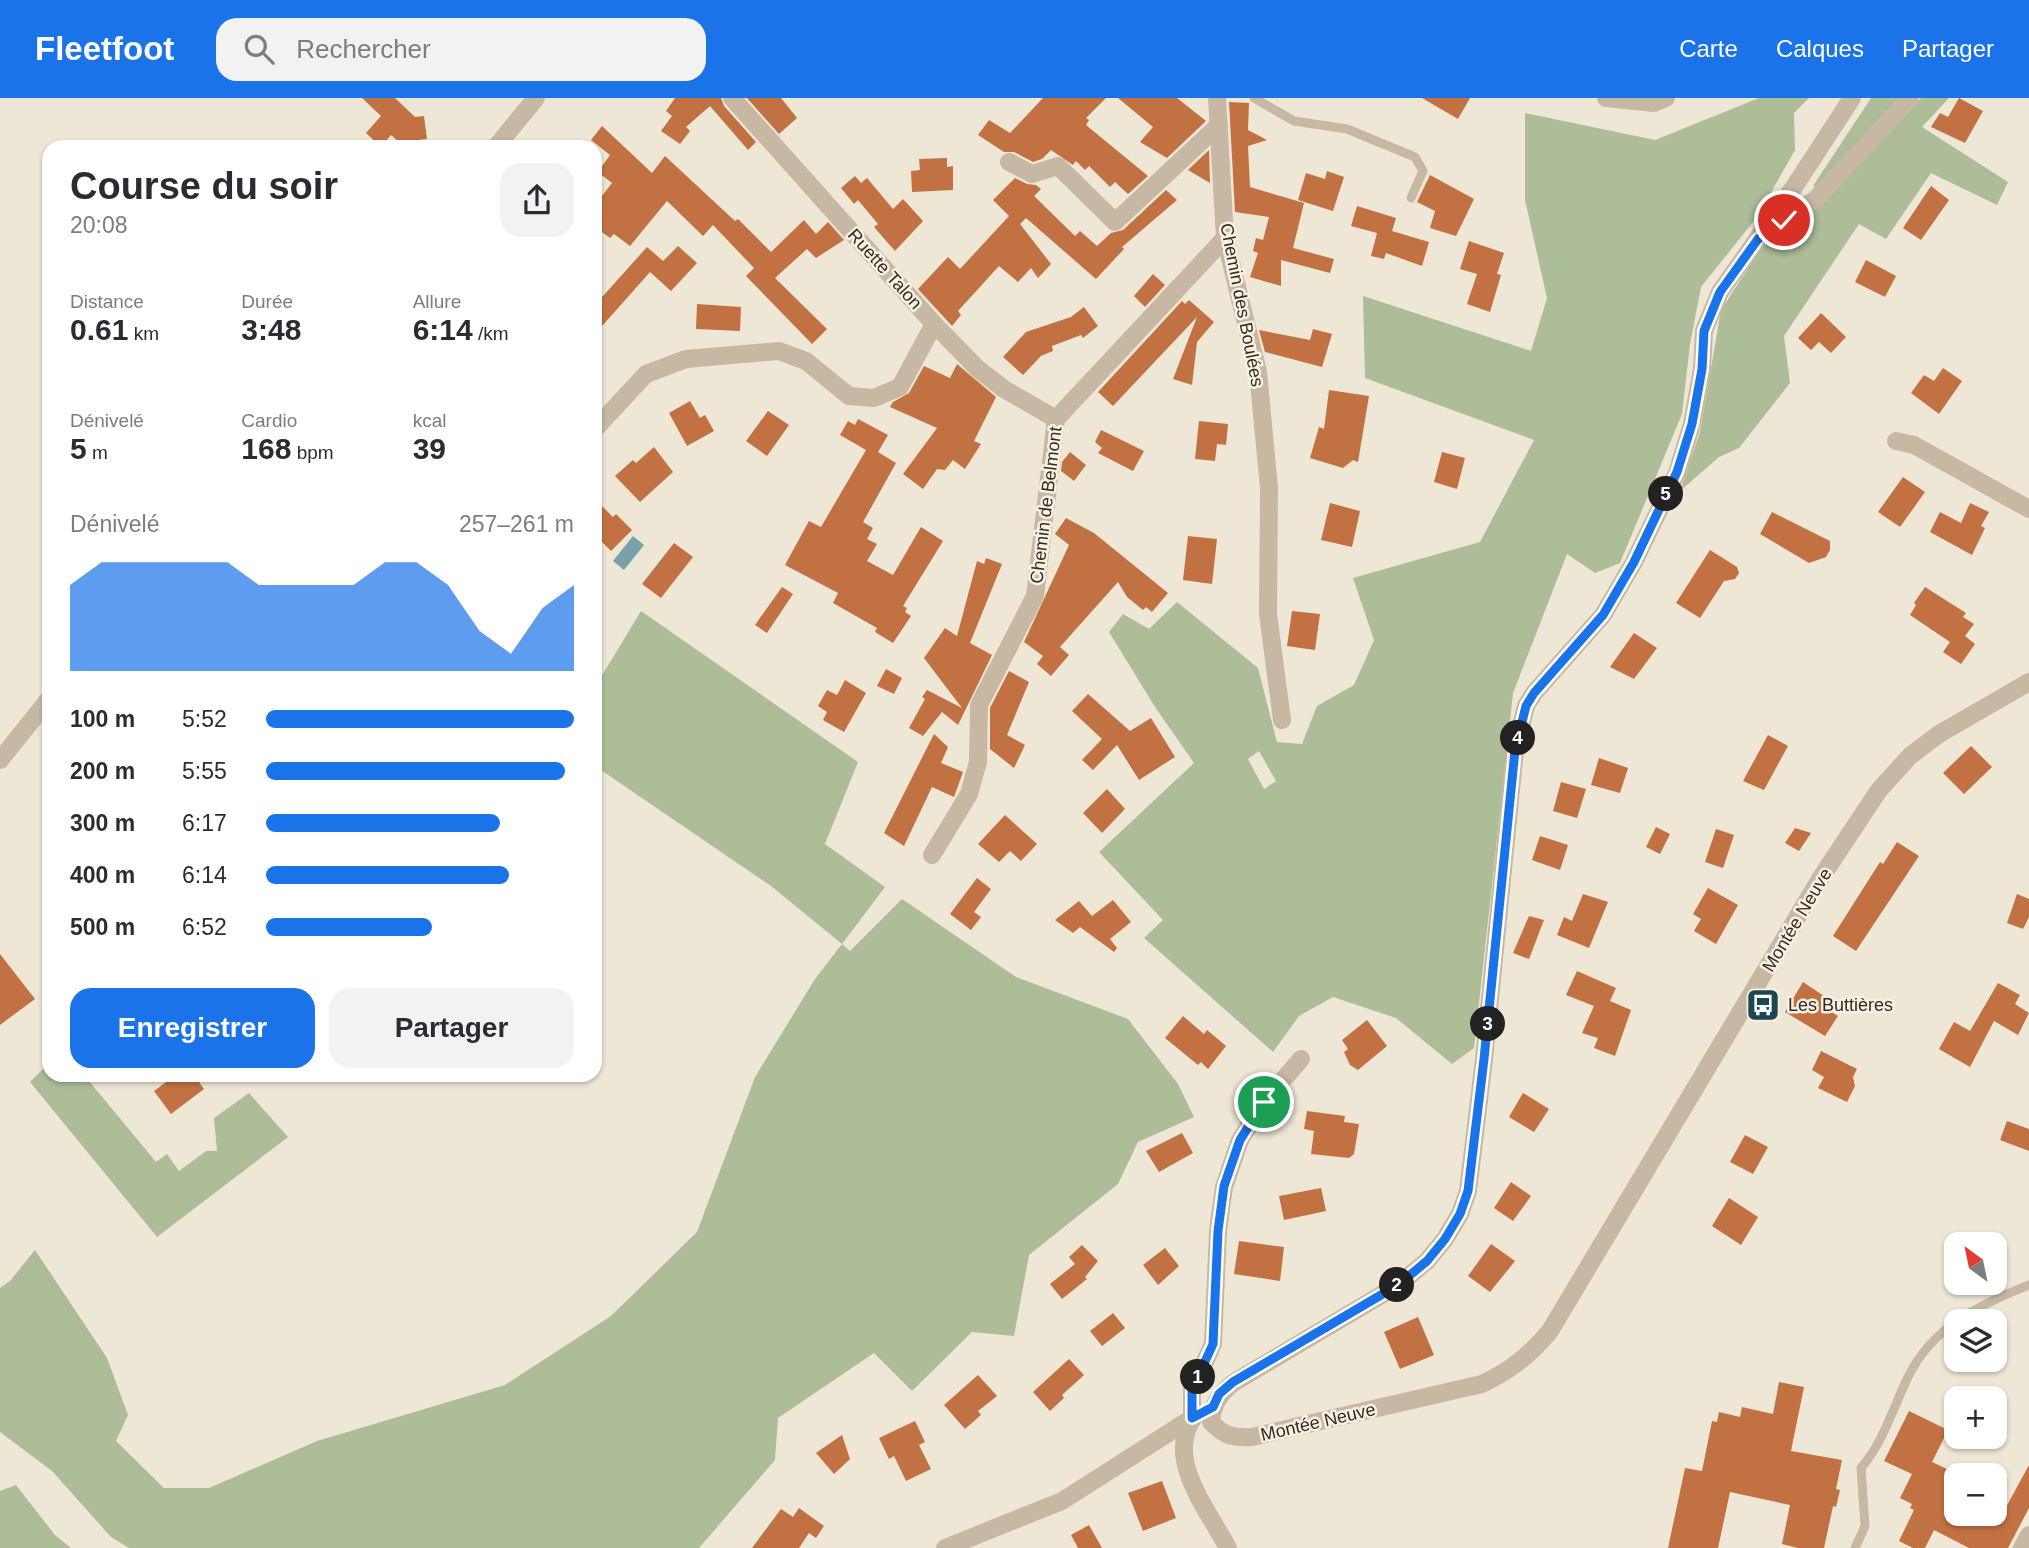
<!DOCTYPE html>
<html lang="fr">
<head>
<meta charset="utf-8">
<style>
  :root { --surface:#fff; --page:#f2f2f3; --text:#2b2b33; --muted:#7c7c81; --accent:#1a73e8 }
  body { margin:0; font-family:Arial,sans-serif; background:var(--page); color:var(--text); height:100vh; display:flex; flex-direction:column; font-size:26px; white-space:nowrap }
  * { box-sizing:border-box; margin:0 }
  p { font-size:23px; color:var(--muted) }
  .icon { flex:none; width:38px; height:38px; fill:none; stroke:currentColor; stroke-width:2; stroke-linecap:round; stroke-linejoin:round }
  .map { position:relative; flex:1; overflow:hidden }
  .drawer { position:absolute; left:42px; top:42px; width:560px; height:942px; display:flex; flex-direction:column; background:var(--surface); border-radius:21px; box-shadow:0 2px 5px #0004 }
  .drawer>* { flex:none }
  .needle { width:46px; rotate:327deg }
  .fabs { position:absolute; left:1944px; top:1134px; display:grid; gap:14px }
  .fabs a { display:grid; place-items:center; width:63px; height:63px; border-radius:14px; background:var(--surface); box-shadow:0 2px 5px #0004; font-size:35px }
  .pin { position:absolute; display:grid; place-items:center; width:60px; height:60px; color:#fff; margin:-30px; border:4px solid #fff; border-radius:50%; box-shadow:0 2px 7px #0007 }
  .km { position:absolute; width:35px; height:35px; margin:-18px; border-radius:50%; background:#222; color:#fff; font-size:19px; line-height:35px; text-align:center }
  .round { display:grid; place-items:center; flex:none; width:74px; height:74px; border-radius:21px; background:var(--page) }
  .summary { display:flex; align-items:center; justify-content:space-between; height:119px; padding:0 28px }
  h1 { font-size:38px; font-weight:600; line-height:52px }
  .metrics { display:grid; grid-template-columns:repeat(3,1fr); gap:10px; height:119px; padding:7px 28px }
  .metrics div { display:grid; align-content:center }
  .metrics b { font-size:30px; font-weight:600 }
  .metrics small { font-size:19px; font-weight:400 }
  .metrics p { font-size:19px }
  .chart { height:196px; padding:14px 28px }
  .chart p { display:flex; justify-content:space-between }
  .chart svg { width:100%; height:126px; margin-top:7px; fill:var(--accent); opacity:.7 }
  .button { display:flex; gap:14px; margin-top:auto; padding:14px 28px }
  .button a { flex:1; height:80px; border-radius:21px; background:var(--accent); color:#fff; font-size:28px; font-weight:600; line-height:80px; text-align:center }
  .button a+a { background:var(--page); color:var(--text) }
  ul { padding:0 28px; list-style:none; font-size:23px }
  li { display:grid; grid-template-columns:112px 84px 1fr; align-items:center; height:52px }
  li i { height:18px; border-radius:9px; background:var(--accent) }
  header { display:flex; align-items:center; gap:42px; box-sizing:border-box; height:98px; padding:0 35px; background:var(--accent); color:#fff }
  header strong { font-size:33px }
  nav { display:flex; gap:38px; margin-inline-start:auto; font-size:24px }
  .search { width:490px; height:63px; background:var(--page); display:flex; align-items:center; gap:18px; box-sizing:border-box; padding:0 24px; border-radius:21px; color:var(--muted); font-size:26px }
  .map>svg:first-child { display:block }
  .green { fill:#acbd97; fill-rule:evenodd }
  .water { fill:#77a2ab }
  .building { fill:#c27242 }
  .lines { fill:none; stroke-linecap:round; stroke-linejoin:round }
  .service { stroke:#c7b8a3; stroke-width:9 }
  .minor { stroke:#c7b8a3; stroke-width:18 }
  .tertiary { stroke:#c7b8a3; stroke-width:18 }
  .route-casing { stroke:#fff; stroke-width:14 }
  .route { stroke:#1a73e8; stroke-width:9 }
  .labels { text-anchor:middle; stroke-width:5; stroke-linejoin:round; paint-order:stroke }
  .street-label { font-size:18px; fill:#322b25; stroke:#f8f1e2 }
  .poi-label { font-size:18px; fill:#322b25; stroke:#f8f1e2; text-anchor:start }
</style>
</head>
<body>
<header>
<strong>Fleetfoot</strong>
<div class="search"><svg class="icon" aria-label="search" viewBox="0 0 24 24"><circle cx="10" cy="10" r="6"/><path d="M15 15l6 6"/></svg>Rechercher</div>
<nav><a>Carte</a><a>Calques</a><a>Partager</a></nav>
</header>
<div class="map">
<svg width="2029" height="1450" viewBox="0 0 2029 1450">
  <rect width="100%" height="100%" fill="#efe7d6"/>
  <g class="green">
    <path d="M1759,0h50l-15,15 1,37 -38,67 -56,70 -11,57 -8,70 -62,149 -25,10 -28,-19 -54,139 -39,355 -22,16 -56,-46 -63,-21 -34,19 -26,36 -129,-114 19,-18 -64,-68 95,-89 -39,-56 -46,-75 14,-18 26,15 28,-27 81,66 19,74 25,2 15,-38 37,-21 20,-45 -21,-62 127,-36 54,-102 -169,-62 -2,-82 168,55 16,-53 -22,-98v-87l130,27zM1259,653l17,30 -12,8 -16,-30z"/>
    <polygon points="1871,0 1902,0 1818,90 1813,88"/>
    <polygon points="1921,0 1949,0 1922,29 2008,84 1997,107 1931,75 1886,141 1859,126 1784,238 1790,285 1739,350 1719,359 1680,393 1700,334 1721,212 1761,150 1819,108"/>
    <polygon points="641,513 858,664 825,746 885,789 842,846 850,853 902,801 1016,879 1128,921 1178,986 1194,1019 1138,1044 1118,1086 1029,1157 1014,1238 972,1234 912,1293 874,1255 778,1320 775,1362 699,1450 129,1450 111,1439 52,1373 0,1334 0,1190 10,1183 35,1152 107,1260 128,1317 116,1343 164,1390 209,1390 317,1343 505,1287 611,1218 697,1134 755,979 815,881 842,846 771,788 595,668 595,589"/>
    <polygon points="49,965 49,976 84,977 156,1064 167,1056 179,1073 206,1053 217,1053 214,1020 249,995 288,1039 157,1139 30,984"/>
    <polygon points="16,1387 55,1437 71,1450 0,1450 0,1393"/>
  </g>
  <polygon class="water" points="633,438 644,447 624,472 613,463"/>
  <g class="building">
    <polygon points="362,0 395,0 415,19 424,18 427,41 399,44 391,37 381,49 366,35 381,18"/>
    <polygon points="675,0 721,0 724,8 756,44 748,52 710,8 686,29 690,33 680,46 661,33 672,18 666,13"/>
    <polygon points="747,0 781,0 797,20 779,36"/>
    <polygon points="1043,0 1106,0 1086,20 1089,22 1086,27 1148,78 1128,96 1115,84 1110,89 1089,68 1085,72 1076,63 1073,67 1051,52 1042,61 1033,64 1014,54 1004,54 978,37 989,22 1010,35"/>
    <polygon points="1118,0 1177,0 1206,23 1167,60 1140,44 1153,29"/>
    <polygon points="1422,0 1470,0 1458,21"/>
    <polygon points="1959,0 1983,13 1965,45 1931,29 1940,15 1948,19"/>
    <polygon points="1229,4 1249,5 1248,32 1267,42 1248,48 1250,89 1304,105 1293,150 1334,161 1330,175 1281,162 1281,188 1250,179 1258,155 1253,153 1256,140 1263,142 1269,119 1235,114"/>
    <polygon points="602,28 652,75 665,58 735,123 738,121 771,154 804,122 816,136 828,124 844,142 816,160 807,151 775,180 827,231 812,246 746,178 754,170 713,127 703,138 667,103 630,148 614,136 610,140 595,129 595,107 612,85 598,74 610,57 591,42"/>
    <polygon points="1209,52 1210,85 1188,72"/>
    <polygon points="947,60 947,69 953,68 953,92 912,94 911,73 920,72 919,61"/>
    <polygon points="1327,73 1344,79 1333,113 1298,102 1306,75 1325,81"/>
    <polygon points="1430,77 1474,101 1456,138 1430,130 1435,113 1417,104"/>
    <polygon points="855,78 861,85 867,80 893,111 903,101 923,123 895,153 874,129 878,126 858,102 854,106 841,90"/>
    <polygon points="1015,80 1027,86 1036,87 1041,91 1034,98 1075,138 1080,133 1097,148 1111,135 1123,132 1166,92 1177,102 1122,149 1124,151 1096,181 1026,120 1020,126 1051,166 1038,180 1031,170 1018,184 999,168 958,213 961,217 952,228 918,191 948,159 960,171 1009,118 993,102"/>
    <polygon points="1931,88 1949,102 1921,142 1903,130"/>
    <polygon points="1357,108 1396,120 1392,133 1429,144 1422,168 1386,155 1384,161 1371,158 1377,135 1351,128"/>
    <polygon points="1469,143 1504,155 1497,176 1501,177 1490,214 1467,206 1477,176 1460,171"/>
    <polygon points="678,148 697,165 671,193 650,174 595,236 595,207 647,149 663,163"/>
    <polygon points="1866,162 1896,178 1885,199 1855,184"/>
    <polygon points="1153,176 1165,187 1145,209 1134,198"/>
    <polygon points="1189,202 1214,224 1197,244 1192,287 1173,281 1197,219 1113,308 1098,294 1182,203 1185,206"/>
    <polygon points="697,206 741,209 740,233 696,231"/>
    <polygon points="1084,209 1098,228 1083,240 1081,237 1052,248 1053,253 1041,258 1023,277 1003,259 1026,234 1071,219"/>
    <polygon points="1821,215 1846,239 1831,255 1819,244 1811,252 1798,240"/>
    <polygon points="1313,231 1332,236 1322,269 1265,254 1259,232 1310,242"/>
    <polygon points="957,266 996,299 974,343 981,346 965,371 953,362 945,372 937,371 923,391 903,376 937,330 890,309 893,304 909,295 924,268 950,280"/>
    <polygon points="1943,270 1962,283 1939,316 1911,295 1924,277 1934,283"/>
    <polygon points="1329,292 1369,298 1358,364 1353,362 1343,370 1310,360 1319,329 1324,331"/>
    <polygon points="690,303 700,320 705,317 714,333 687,348 669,315"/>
    <polygon points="768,313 789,327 767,358 746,343"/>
    <polygon points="858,321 888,337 878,354 896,365 863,424 873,430 867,441 877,446 867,463 893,477 921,429 943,443 903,508 907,510 905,514 911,518 893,545 875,534 877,530 833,505 838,495 785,467 809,423 821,429 866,352 840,337 848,323 855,327"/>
    <polygon points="1199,323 1228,326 1226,347 1217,346 1215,363 1195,361"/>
    <polygon points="1101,332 1144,353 1133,373 1098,355 1102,350 1095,344"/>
    <polygon points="654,349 673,374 640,404 615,378 633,362 636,365"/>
    <polygon points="1070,354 1086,367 1074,383 1061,373 1062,364"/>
    <polygon points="1442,354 1465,360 1457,391 1434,384"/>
    <polygon points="1903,379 1925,394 1900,429 1878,414"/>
    <polygon points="595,401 613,419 616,416 632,432 611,453 595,437"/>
    <polygon points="1330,405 1360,413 1352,449 1321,442"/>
    <polygon points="1970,405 1989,414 1981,428 1985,430 1972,457 1930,434 1940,414 1961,425"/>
    <polygon points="1772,414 1830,443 1830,452 1826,459 1809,465 1760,436"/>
    <polygon points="1066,420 1094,435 1168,495 1152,514 1146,509 1143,512 1127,499 1118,484 1060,549 1069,557 1051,578 1037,566 1043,558 1024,544 1069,447 1055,436"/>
    <polygon points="1188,438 1217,441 1212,486 1183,482"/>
    <polygon points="674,445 693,459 661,500 642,486"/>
    <polygon points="1710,452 1737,469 1739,475 1735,481 1724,483 1700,520 1676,505"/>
    <polygon points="986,460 1002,466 970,545 992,557 958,627 942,614 923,638 909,630 925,601 922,599 927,592 962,610 924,560 945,530 957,538 977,463 984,466"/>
    <polygon points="782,489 793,496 767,535 755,527"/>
    <polygon points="1925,489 1966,515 1963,519 1974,526 1965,538 1975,546 1961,566 1943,554 1950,544 1910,517 1916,507 1914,505"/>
    <polygon points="1292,513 1320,516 1315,552 1287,548"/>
    <polygon points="1634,535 1657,550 1634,581 1610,569"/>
    <polygon points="886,571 902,580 894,596 877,588"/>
    <polygon points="1009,573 1029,584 1007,637 1025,647 1014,670 990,651 990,610"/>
    <polygon points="845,582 866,595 844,634 823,622 827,614 818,608 827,592 837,597"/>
    <polygon points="1088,596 1130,633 1151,620 1175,659 1139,682 1117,647 1093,672 1082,662 1102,641 1072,613"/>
    <polygon points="934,636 948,649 941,665 963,674 954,699 932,689 904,748 884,735"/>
    <polygon points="1768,637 1788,648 1764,692 1743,683"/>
    <polygon points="1971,648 1992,669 1964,696 1943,675"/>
    <polygon points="1599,660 1628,670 1620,695 1591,687"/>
    <polygon points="1561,684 1586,691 1577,720 1553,713"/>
    <polygon points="1107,691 1125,711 1102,735 1083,715"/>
    <polygon points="1005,717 1037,746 1021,763 1010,753 999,764 978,746"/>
    <polygon points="1656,729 1670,736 1660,756 1646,749"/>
    <polygon points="1795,730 1811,735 1799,753 1785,745"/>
    <polygon points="1716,731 1734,737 1723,770 1705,764"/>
    <polygon points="1540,738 1568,747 1560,772 1532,762"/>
    <polygon points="1897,744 1919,758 1856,853 1833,838 1880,764 1883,766"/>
    <polygon points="977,780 991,791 974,814 981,819 971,832 950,816"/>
    <polygon points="1708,790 1738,807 1716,846 1694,833 1701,821 1693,816"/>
    <polygon points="1583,796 1608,804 1589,850 1557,837 1564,819 1572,823"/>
    <polygon points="2017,796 2029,801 2029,819 2023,831 2007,825"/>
    <polygon points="1113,802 1131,824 1110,841 1117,850 1114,854 1080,829 1073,835 1055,822 1079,803 1092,818"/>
    <polygon points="1529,818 1544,822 1529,861 1513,855"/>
    <polygon points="0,856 35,901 0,927"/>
    <polygon points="1577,873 1616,890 1610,903 1631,912 1615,958 1594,950 1598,940 1582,935 1594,908 1566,897"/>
    <polygon points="1803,884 1830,902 1825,910 1838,918 1825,938 1785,914"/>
    <polygon points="1998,885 2020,897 2015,906 2029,915 2018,937 1994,923 1970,969 1939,951 1954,924 1970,933"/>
    <polygon points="1183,918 1204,936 1207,932 1226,948 1208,971 1201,964 1198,967 1165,940"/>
    <polygon points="1367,922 1387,948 1358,972 1350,967 1344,954 1348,951 1342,942"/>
    <polygon points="1821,953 1857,971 1853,979 1855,988 1847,1004 1818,990 1824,979 1812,972"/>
    <polygon points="177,976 193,976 204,991 171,1016 154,993"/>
    <polygon points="1523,995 1549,1011 1534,1034 1509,1019"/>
    <polygon points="1307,1013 1345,1018 1344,1024 1359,1026 1354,1056 1349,1060 1311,1056 1314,1033 1304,1031"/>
    <polygon points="2007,1023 2029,1031 2029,1053 2000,1042"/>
    <polygon points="1182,1035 1193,1055 1159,1074 1146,1053"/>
    <polygon points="1745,1037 1768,1049 1753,1076 1730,1064"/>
    <polygon points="1511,1084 1531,1098 1513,1123 1494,1110"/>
    <polygon points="1321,1090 1326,1113 1284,1122 1279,1098"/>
    <polygon points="1729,1100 1758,1119 1741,1147 1712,1128"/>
    <polygon points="1239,1143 1284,1149 1280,1183 1234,1176"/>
    <polygon points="1491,1146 1515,1163 1490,1194 1468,1178"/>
    <polygon points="1082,1147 1098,1163 1085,1179 1087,1181 1062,1201 1050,1186 1075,1166 1069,1159"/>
    <polygon points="1165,1150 1179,1168 1158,1187 1143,1167"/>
    <polygon points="1113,1215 1125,1230 1102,1248 1090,1233"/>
    <polygon points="1418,1219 1434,1257 1400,1271 1384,1234"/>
    <polygon points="1069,1261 1084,1277 1062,1297 1064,1300 1050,1313 1033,1294"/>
    <polygon points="978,1277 997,1298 978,1313 981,1317 965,1331 944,1307"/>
    <polygon points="1779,1284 1804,1289 1791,1353 1842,1362 1836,1391 1840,1392 1836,1409 1833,1408 1824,1450 1798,1450 1782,1446 1790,1407 1730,1394 1718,1450 1668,1450 1685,1370 1702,1373 1712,1323 1717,1324 1719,1314 1740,1319 1742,1309 1773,1316"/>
    <polygon points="1909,1313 1948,1332 1932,1364 1960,1377 1956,1377 1956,1388 1951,1400 1956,1403 1956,1416 1981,1416 1998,1424 2029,1367 2029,1410 2008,1450 1969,1450 1934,1432 1925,1450 1913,1450 1899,1443 1914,1412 1910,1410 1912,1406 1900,1400 1912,1376 1884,1363"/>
    <polygon points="915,1323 925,1344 919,1347 931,1371 906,1383 894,1358 889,1361 879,1340"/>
    <polygon points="842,1337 850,1361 834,1376 816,1355"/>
    <polygon points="1162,1383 1176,1420 1143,1433 1128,1395"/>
    <polygon points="799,1410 824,1428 816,1440 809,1435 799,1450 752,1450 781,1411 793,1419"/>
    <polygon points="1089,1427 1102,1450 1078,1450 1071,1437"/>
  </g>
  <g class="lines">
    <g class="service">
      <polyline points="1254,0 1294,23 1347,31 1415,59 1423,73 1411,100"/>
      <path d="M1855,1450l10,-22 -4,-58c23,-27 32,-60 47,-91 25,-51 71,-72 121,-92"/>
    </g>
    <g class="minor">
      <polyline points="732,0 934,226 978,271 1004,291 1056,321"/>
      <polyline points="1217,0 1225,140 1258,274 1269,390 1268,516 1282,622"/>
      <polyline points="1009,64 1032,76 1058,68 1115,124 1219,27"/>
      <polyline points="1759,139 1816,101 1910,0"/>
      <polyline points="595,331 646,276 686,261 779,253 806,263 849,298 874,300 900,289 934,226"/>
      <polyline points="1896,343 1914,347 2029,411"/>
      <polyline points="932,757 969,696 978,664 979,607 1035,498 1056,321 1225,140"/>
      <path d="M1194,1319c-30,41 14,93 34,131"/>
      <polyline points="945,1450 1062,1403 1192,1320 1192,1292 1213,1246 1218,1133 1224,1089 1240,1042 1264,1004 1301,961"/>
      <polyline points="2022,1450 2029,1437"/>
    </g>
    <g class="tertiary">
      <polyline points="1606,0 1654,5 1666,0"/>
      <path d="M1852,0l-58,89 -74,105 -16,39 -2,38 -10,55 -15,49 -43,89 -31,53 -69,78 -8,13 -11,44 -31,309 -16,132 -8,23 -15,25 -18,22 -29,24 -165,98c-14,12 -20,20 -22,39 13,14 22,16 41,15l230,-53c29,-14 48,-29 68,-53l270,-452 59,-89 31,-34 29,-22 90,-52"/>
      <polyline points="496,49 536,0"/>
      <polyline points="0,662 49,601"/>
    </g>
  </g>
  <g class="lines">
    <defs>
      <polyline id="route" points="1264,1004 1240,1042 1224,1088 1218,1133 1213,1246 1192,1292 1192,1320 1213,1309 1219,1296 1233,1284 1398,1187 1427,1163 1445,1141 1460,1116 1468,1093 1484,961 1515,652 1526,608 1534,595 1603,517 1634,464 1677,374 1692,326 1702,271 1704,233 1720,194 1758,141 1784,122"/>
    </defs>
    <use href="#route" class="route-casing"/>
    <use href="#route" class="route"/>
  </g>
  <defs>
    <symbol id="bus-square" viewBox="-11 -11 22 22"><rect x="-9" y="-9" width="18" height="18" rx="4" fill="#1c4752" stroke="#f8f1e2"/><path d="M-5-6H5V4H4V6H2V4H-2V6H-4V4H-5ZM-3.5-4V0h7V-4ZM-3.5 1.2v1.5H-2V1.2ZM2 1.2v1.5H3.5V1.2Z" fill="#fff"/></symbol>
  </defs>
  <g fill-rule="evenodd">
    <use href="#bus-square" x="1744" y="888" width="38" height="38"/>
  </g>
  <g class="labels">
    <g class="street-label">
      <text transform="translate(885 171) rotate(48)" y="6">Ruette Talon</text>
      <text transform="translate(1242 207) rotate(79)" y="6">Chemin des Boulées</text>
      <text transform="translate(1046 407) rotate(-83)" y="6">Chemin de Belmont</text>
      <text transform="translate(1797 822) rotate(-59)" y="6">Montée Neuve</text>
      <text transform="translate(1318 1324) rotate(-13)" y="6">Montée Neuve</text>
    </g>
    <g class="poi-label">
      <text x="1788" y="913">Les Buttières</text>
    </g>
  </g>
</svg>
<div class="fabs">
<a><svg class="needle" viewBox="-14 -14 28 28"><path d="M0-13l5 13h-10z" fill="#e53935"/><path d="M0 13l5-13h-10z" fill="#7c7c81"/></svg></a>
<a><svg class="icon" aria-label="layers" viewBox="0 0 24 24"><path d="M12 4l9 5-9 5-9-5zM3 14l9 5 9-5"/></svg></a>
<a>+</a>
<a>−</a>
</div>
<div class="pin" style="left:1264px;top:1004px;background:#1e9e55"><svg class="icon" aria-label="arrive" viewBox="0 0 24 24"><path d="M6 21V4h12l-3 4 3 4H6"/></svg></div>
<div class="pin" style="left:1784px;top:122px;background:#d93025"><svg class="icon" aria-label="check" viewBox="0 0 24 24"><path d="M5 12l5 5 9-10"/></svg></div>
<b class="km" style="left:1198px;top:1279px">1</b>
<b class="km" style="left:1397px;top:1187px">2</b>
<b class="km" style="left:1488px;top:926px">3</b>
<b class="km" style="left:1518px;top:640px">4</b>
<b class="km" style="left:1666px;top:396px">5</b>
<section class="drawer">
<div class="summary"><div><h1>Course du soir</h1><p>20:08</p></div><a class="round"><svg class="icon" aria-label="share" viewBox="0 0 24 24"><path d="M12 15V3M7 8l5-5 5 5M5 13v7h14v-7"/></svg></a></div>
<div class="metrics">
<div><p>Distance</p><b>0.61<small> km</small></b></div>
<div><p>Durée</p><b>3:48</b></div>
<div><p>Allure</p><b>6:14<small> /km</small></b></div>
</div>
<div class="metrics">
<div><p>Dénivelé</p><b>5<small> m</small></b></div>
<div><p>Cardio</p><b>168<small> bpm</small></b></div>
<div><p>kcal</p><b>39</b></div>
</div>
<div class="chart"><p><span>Dénivelé</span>257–261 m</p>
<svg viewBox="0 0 160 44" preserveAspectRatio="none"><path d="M0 44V14L10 6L20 6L30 6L40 6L50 6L60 14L70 14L80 14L90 14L100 6L110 6L120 14L130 30L140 38L150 22L160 14V44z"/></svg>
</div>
<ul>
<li><b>100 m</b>5:52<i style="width:100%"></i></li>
<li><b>200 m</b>5:55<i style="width:97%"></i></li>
<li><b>300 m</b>6:17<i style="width:76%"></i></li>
<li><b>400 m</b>6:14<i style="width:79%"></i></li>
<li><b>500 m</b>6:52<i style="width:54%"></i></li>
</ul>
<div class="button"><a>Enregistrer</a><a>Partager</a></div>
</section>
</div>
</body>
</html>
